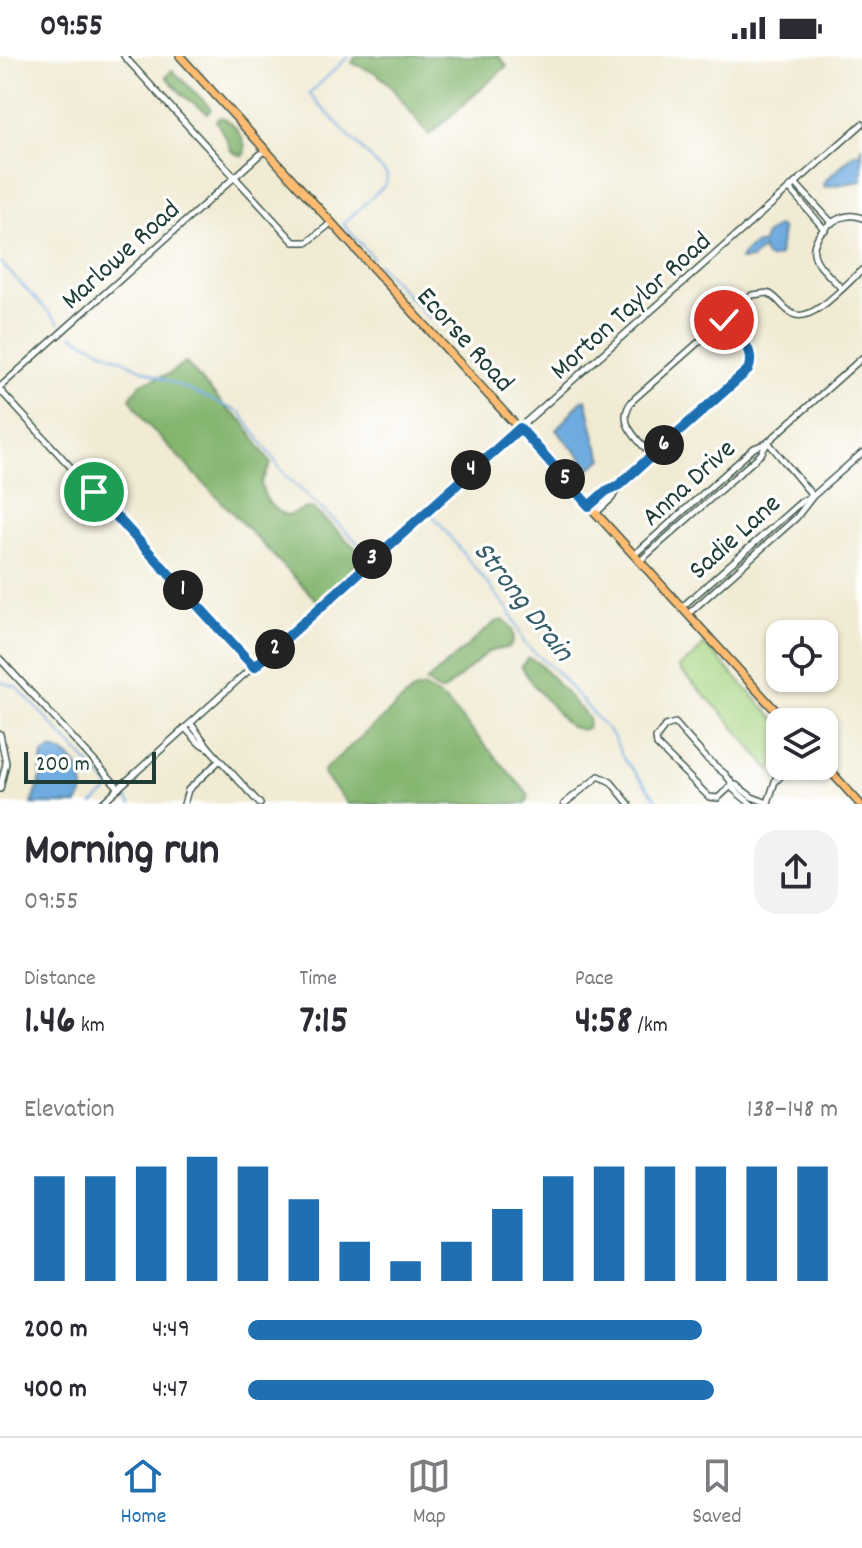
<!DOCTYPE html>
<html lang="en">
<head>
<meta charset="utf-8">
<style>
  :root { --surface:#fff; --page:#f2f2f3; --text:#2b2b33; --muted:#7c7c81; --line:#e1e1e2; --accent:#1f6fb2 }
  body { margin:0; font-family:Dekko,sans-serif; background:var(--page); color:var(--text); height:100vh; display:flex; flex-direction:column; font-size:30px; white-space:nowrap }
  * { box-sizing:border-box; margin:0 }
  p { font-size:26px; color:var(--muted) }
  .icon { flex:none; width:44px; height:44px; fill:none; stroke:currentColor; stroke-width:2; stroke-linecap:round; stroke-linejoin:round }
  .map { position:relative; height:748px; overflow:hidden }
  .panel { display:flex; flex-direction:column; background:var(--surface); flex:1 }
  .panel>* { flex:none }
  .controls { position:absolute; left:766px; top:564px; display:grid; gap:16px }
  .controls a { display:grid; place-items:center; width:72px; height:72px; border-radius:16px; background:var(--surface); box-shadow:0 2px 6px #0004; font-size:40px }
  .scale { position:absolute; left:24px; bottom:20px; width:132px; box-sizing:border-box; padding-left:8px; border:4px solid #1f3d34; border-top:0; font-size:22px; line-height:28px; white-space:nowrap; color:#1f3d34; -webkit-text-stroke:6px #fff; paint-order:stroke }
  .pin { position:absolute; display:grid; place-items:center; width:68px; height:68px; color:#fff; margin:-34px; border:4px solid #fff; border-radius:50%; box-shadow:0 2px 8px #0007 }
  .km { position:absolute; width:40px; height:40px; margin:-20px; border-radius:50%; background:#222; color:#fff; font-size:22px; line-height:40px; text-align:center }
  .round { display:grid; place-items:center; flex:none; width:84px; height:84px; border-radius:24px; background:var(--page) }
  .overview { display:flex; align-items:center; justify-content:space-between; height:136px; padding:0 24px }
  h1 { font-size:44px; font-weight:800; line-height:60px }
  .stats { display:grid; grid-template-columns:repeat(3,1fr); gap:12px; height:136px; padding:8px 24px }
  .stats div { display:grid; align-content:center }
  .stats b { font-size:40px; font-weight:800 }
  .stats small { font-size:22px; font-weight:400 }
  .stats p { font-size:22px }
  .chart { height:224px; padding:16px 24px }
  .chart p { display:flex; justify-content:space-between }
  .chart svg { width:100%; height:144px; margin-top:8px; stroke:var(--accent); stroke-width:6 }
  ul { padding:0 24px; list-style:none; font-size:26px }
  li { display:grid; grid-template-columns:128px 96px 1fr; align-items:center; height:60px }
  li i { height:20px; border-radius:10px; background:var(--accent) }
  .status { display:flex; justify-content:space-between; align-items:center; height:56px; padding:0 40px; background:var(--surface); direction:ltr }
  .status svg { height:22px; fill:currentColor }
  .tab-bar { display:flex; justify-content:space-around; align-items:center; height:112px; border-top:2px solid var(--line); background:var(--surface); font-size:22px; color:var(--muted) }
  .tab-bar a { display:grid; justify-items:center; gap:4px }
  .tab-bar .current { color:var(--accent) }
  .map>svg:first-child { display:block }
  .green { fill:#a7d582; stroke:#63895b; stroke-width:2 }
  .forest { fill:#85b670; stroke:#527a52; stroke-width:2 }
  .water { fill:#6eabe0; stroke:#46748a; stroke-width:2 }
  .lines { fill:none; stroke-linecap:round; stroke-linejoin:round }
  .stream { stroke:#6eabe0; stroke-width:2 }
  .minor-casing { stroke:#3e574c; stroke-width:8 }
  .major-casing { stroke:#3e574c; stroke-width:10 }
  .minor { stroke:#fff; stroke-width:5 }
  .major { stroke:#febb71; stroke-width:7 }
  .route-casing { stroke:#fff; stroke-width:16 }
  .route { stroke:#1f6fb2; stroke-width:10 }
  .labels { text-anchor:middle; stroke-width:6; stroke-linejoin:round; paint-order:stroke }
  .street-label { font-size:28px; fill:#1f3d34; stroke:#fff }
  .water-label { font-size:30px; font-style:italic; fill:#375e68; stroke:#fff }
</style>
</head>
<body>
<div class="status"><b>09:55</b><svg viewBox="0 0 49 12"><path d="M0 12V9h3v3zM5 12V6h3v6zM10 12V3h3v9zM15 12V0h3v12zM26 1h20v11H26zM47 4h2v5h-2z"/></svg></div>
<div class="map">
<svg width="862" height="748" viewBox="0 0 862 748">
  <rect width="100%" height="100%" fill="#fff"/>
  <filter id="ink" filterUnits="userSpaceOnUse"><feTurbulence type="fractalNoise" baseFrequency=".0125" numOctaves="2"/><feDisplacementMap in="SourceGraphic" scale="16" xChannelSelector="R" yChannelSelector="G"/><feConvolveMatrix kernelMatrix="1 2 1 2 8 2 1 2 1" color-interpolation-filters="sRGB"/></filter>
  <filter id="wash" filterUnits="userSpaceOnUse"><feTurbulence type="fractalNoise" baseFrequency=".006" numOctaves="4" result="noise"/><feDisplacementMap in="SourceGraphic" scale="32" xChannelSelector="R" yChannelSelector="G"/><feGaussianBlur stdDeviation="1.8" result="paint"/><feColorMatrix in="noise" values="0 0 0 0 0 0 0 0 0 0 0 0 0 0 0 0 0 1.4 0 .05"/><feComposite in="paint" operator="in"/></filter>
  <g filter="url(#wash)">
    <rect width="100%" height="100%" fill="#f1ebd4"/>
    <polygon class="green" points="704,588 780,669 780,704 770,714 724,659 680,614 679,611 695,599"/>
    <g class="forest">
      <polygon points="356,0 498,0 507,10 429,79 387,26 376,17 352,7"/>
      <polygon points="172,14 209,50 211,53 208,57 185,41 166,21"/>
      <path d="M220,61c14,5 30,25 23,40l-12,-6c-3,-11 -10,-20 -15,-31z"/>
      <path d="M185,306l44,49 13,9 29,44 -10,19c4,18 10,26 27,33l15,-7 9,-1 47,43 1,10 -42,41 -173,-180 -15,-24 11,-15 28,-9z"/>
      <path d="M504,564c10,7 12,17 6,27l-22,5 -44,39h-5l-13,-9 69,-60z"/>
      <polygon points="529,602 540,608 589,663 588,671 583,674 571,671 565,666 531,626 521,610"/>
      <polygon points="424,631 447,646 529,739 526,748 348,748 325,720 323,716 326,712 414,634"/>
    </g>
    <g class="water">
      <polygon points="862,89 862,125 824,131 823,128 826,124 855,97 859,98"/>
      <path d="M778,170l4,3 -3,27 -10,3 -4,-3 -2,-7 -12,10 -11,1c4,-10 15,-18 23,-16l2,-9z"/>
      <polygon points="586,343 596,386 603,403 591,412 556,374 581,345"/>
      <path d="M52,693c25,6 40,33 25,55h-45l7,-19 4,-31z"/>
    </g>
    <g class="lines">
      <g class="stream">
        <polyline points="349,0 309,38 387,119 386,128 343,168 373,202"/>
        <polyline points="0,206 59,267"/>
        <polyline points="378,208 429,262"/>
        <polyline points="71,279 139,312 241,357 285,419 367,495"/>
        <polyline points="379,504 431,457 511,557 525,588 558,617 590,654 613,680 623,702 661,748"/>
        <polyline points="0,626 17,631 108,728 108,735 93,748"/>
        <polyline points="123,737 131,748"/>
      </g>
    </g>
  </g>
  <g filter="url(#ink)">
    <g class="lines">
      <defs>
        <g id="minor">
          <polyline points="124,0 294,186 308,186 331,167"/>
          <polyline points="795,127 832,167"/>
          <polyline points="789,132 825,174"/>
          <path d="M841,232c-8,-10 -25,-22 -27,-35 -3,-20 28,-45 48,-35"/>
          <polyline points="0,331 265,94"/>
          <polyline points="0,334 254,611"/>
          <polyline points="768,386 812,439"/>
          <path d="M652,400c-14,-17 -38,-34 -19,-56l119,-105 16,-2c11,5 15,16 25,21 19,10 55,-32 69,-44"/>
          <path d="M589,450l17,-15 13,-6 129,-115c9,-21 -11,-36 -24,-50"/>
          <polyline points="596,457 612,442 618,431"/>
          <polyline points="634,499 754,392 767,387"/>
          <polyline points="640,505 761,398 768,386 862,302"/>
          <polyline points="682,551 802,445 812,440"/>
          <polyline points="688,558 796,462 813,440 862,397"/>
          <polyline points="0,603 119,732"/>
          <polyline points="191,668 210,693 260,748"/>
          <polyline points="185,672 199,687 209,692"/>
          <polyline points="0,678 6,707 0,733"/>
          <polyline points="778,723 790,710"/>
          <polyline points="731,730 718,742 709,741 657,689 656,682 665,670 675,667 706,702 725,718 732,727 733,733 751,748"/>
          <polyline points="731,730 736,729 752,741 768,747"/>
          <polyline points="768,747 780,710"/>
          <polyline points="101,748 415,464 862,68"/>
          <polyline points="184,748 188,734 220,704"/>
          <polyline points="564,748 599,720 611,726 629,748"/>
        </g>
        <g id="major">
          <polyline points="180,0 786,666"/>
          <polyline points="824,708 860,748"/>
        </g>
      </defs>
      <use href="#minor" class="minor-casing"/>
      <use href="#major" class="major-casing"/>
      <use href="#minor" class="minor"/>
      <use href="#major" class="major"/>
    </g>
  </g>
  <g class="lines" filter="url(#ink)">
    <defs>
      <path id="route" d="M94,436l160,175 266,-239 69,78 17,-15 13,-6 129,-115c9,-21 -11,-35 -24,-50"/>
    </defs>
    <use href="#route" class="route-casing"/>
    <use href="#route" class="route"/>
  </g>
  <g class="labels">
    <g class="street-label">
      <text transform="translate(119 197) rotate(-42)" y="10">Marlowe Road</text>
      <text transform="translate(629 248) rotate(-42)" y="10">Morton Taylor Road</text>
      <text transform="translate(467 282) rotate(48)" y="10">Ecorse Road</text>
      <text transform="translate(687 425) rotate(-42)" y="10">Anna Drive</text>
      <text transform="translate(733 479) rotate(-42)" y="10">Sadie Lane</text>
    </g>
    <g class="water-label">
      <text transform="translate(525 544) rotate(52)" y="10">Strong Drain</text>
    </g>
  </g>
</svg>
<div class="controls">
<a><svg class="icon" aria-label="locate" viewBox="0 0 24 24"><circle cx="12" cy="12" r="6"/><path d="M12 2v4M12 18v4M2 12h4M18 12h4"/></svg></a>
<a><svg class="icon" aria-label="layers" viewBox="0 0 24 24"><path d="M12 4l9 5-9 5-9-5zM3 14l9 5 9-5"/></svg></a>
</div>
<div class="scale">200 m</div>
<div class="pin" style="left:94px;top:436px;background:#1e9e55"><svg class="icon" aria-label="arrive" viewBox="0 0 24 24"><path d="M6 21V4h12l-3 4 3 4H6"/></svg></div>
<div class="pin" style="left:724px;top:264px;background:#d93025"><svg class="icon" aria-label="check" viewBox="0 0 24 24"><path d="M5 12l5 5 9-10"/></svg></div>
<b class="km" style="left:183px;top:534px">1</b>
<b class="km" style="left:275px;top:593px">2</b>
<b class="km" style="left:372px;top:503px">3</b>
<b class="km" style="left:471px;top:414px">4</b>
<b class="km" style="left:565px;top:423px">5</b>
<b class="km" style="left:664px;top:389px">6</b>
</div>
<section class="panel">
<div class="overview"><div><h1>Morning run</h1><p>09:55</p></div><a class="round"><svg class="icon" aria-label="share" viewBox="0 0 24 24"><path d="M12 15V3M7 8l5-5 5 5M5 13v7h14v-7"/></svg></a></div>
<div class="stats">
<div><p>Distance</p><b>1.46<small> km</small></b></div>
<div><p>Time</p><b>7:15</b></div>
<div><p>Pace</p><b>4:58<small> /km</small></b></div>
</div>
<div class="chart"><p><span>Elevation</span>138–148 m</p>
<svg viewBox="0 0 160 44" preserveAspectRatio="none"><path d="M5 44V12M15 44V12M25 44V9M35 44V6M45 44V9M55 44V19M65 44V32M75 44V38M85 44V32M95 44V22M105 44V12M115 44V9M125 44V9M135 44V9M145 44V9M155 44V9"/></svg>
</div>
<ul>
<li><b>200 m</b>4:49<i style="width:77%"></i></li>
<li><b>400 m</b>4:47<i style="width:79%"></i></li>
</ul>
</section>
<nav class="tab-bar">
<a class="current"><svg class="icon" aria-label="home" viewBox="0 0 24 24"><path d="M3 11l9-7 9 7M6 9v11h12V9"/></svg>Home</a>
<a><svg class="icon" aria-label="map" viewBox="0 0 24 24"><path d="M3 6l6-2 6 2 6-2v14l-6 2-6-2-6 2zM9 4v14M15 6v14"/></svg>Map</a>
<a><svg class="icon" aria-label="saved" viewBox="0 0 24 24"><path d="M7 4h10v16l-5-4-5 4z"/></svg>Saved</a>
</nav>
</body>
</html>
